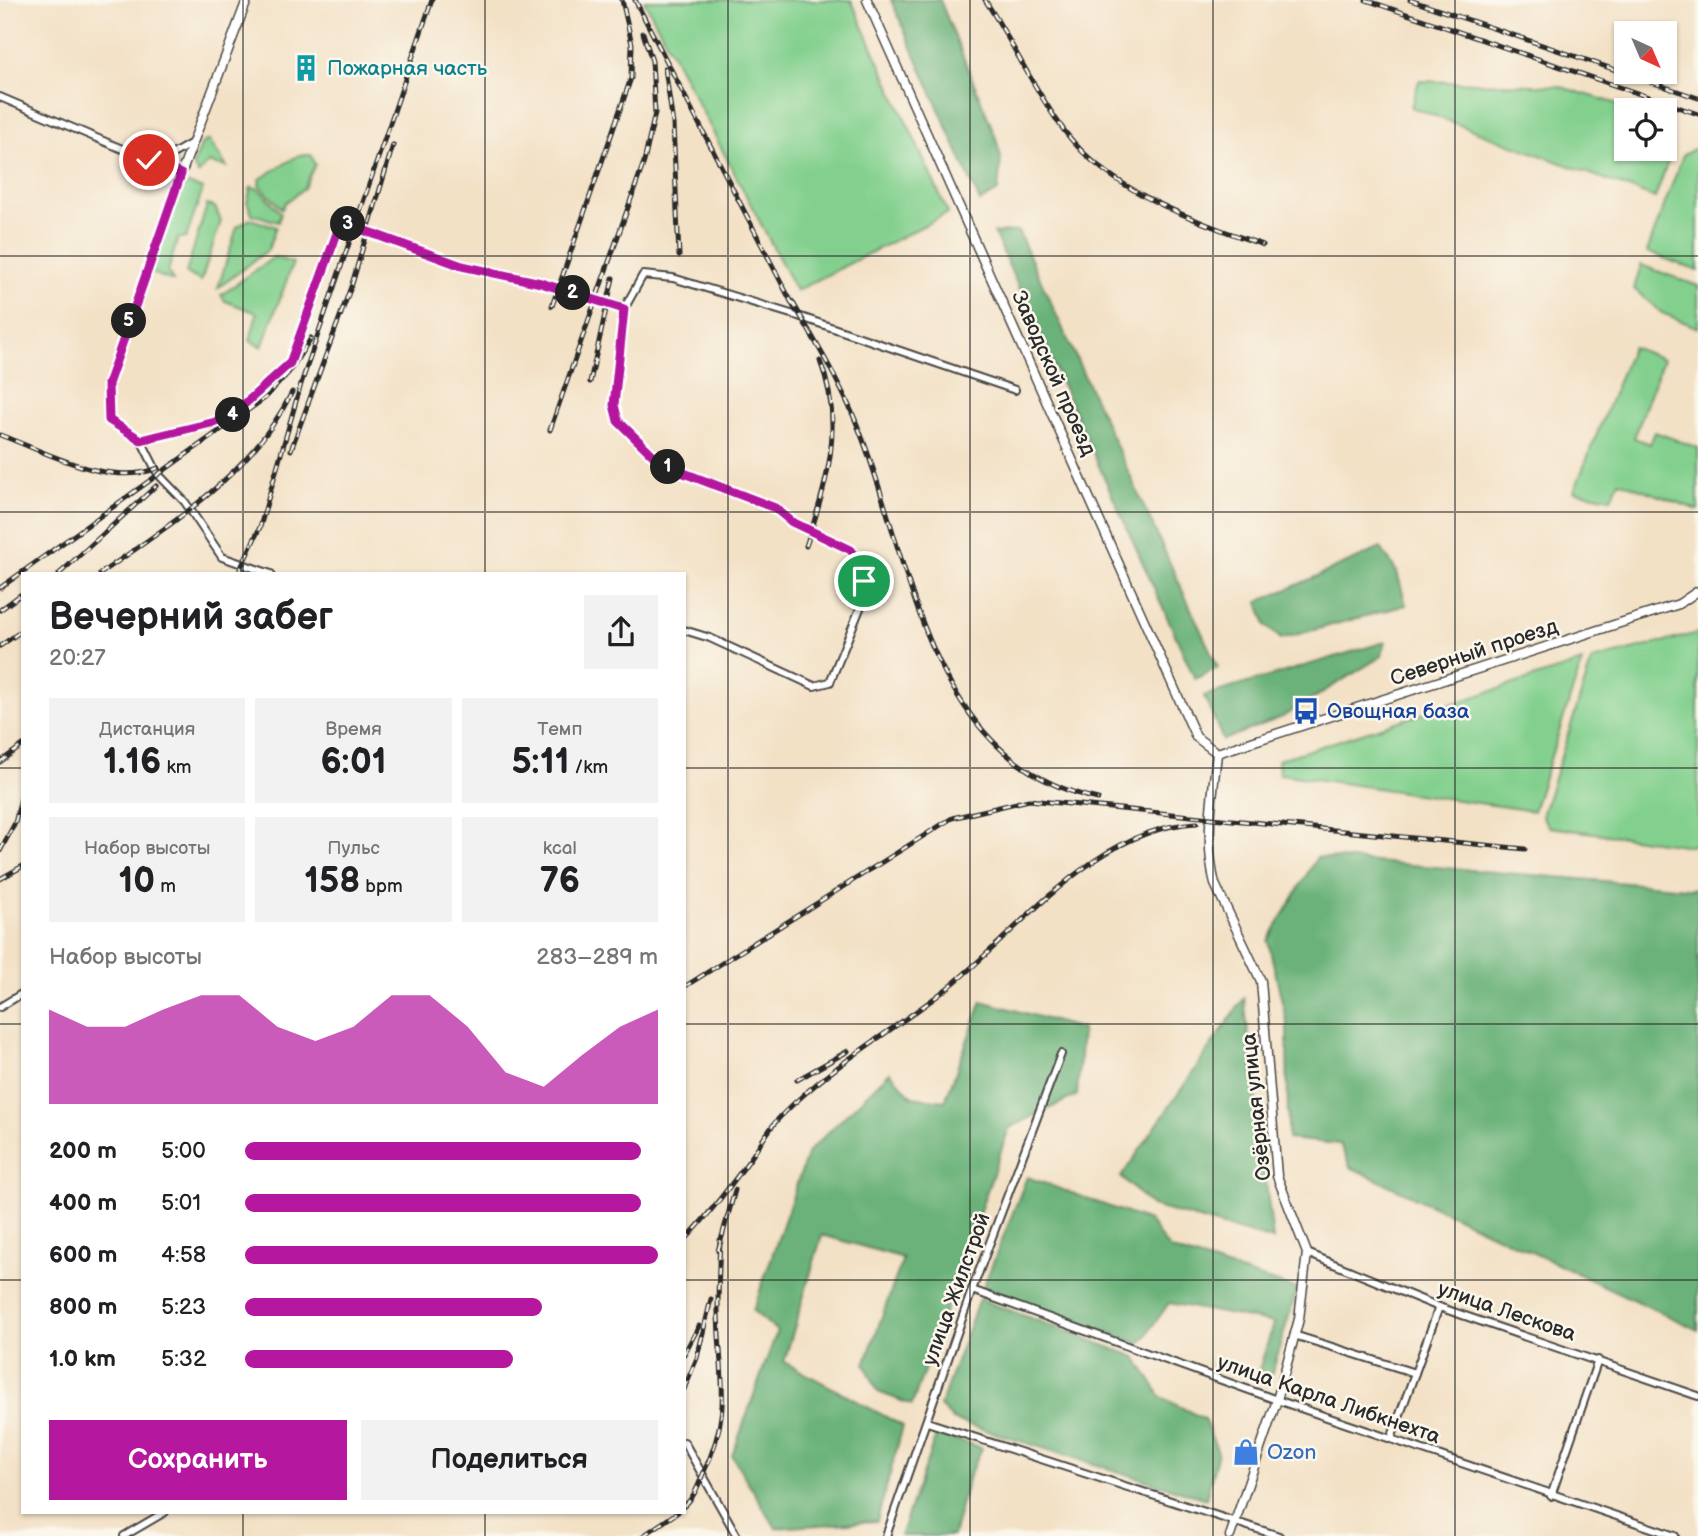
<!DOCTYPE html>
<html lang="ru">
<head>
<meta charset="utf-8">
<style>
  :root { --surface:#fff; --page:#f2f2f2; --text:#202124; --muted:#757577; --accent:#b5179e }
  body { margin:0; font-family:"Balsamiq Sans",sans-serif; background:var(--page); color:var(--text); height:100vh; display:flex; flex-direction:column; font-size:26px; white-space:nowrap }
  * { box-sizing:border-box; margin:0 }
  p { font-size:23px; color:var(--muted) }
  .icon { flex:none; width:38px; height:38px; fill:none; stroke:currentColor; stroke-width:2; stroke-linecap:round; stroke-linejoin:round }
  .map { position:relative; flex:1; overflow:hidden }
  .sheet { position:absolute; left:21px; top:572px; width:665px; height:942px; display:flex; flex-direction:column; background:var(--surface); border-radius:0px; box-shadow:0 2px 5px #0004 }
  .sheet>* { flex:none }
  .needle { width:46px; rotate:136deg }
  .controls { position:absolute; left:1614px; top:21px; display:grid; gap:14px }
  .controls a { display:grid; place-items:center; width:63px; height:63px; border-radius:0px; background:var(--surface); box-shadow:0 2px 5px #0004; font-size:35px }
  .pin { position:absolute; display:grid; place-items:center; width:60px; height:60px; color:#fff; margin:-30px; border:4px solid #fff; border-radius:50%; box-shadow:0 2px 7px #0007 }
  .km { position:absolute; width:35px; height:35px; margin:-18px; border-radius:50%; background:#222; color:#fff; font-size:19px; line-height:35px; text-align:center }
  .round { display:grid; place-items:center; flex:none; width:74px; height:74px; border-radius:0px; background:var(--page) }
  .overview { display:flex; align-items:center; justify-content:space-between; height:119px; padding:0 28px }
  h1 { font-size:38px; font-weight:800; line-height:52px }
  .metrics { display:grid; grid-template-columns:repeat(3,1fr); gap:10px; height:119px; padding:7px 28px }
  .metrics div { display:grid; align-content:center; border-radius:0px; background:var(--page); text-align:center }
  .metrics b { font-size:35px; font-weight:800 }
  .metrics small { font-size:19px; font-weight:400 }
  .metrics p { font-size:19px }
  .chart { height:196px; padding:14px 28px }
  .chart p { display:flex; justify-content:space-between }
  .chart svg { width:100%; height:126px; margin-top:7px; fill:var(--accent); opacity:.7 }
  .action { display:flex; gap:14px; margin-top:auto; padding:14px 28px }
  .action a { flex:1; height:80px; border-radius:0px; background:var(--accent); color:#fff; font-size:28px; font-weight:800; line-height:80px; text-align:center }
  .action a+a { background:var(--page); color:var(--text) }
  ul { padding:0 28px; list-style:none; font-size:23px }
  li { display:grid; grid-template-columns:112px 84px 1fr; align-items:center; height:52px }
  li i { height:18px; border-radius:9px; background:var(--accent) }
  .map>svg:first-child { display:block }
  .green { fill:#83d08e; stroke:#577e5c; stroke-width:2 }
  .forest { fill:#6ab279; stroke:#4a6e52; stroke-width:2 }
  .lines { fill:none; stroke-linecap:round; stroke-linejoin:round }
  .minor-casing { stroke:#494642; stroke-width:10 }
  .tertiary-casing { stroke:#494642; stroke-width:11 }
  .minor { stroke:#fff; stroke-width:6 }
  .tertiary { stroke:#fff; stroke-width:8 }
  .rail-casing { stroke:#2b2b2b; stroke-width:5 }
  .rail { stroke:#fbf7ec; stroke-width:2.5; stroke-dasharray:8; stroke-linecap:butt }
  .route-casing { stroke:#fff; stroke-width:14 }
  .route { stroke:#b5179e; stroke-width:9 }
  .grid { fill:none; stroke:#2b2b2b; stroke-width:2; stroke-opacity:0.55 }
  .labels { text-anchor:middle; stroke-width:5; stroke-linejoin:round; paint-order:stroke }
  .culture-label { font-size:21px; fill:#0d838f; stroke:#fbf7ec; text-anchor:start }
  .street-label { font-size:21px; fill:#2b2b2b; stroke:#fbf7ec }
  .transit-label { font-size:21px; fill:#164399; stroke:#fbf7ec; text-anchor:start }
  .shop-label { font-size:21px; fill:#366cbe; stroke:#fbf7ec; text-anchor:start }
</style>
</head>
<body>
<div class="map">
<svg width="1698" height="1536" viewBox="0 0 1698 1536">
  <rect width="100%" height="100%" fill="#fbf7ec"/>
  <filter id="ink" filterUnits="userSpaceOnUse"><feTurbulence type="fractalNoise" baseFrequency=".0143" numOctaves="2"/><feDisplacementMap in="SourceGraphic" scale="14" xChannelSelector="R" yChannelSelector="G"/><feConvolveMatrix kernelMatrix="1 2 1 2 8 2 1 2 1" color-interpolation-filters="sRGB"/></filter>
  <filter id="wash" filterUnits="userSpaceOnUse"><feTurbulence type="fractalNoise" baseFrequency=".00686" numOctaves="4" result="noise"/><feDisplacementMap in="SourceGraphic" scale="28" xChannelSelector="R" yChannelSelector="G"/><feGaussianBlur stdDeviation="1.57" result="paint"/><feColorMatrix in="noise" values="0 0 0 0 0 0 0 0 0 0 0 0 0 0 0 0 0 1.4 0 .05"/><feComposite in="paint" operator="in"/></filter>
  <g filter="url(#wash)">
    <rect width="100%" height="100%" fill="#f3e1c6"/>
    <g class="green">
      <polygon points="644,0 851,0 948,213 796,291"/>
      <polygon points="1419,81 1558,86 1638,110 1626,110 1626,149 1664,149 1664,118 1667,119 1671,153 1655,198 1411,107"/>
      <polygon points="209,140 227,167 208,163 198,174 193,166 202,143"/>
      <polygon points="1694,149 1698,149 1698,271 1647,252 1683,155"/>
      <polygon points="299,155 311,155 315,165 304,188 285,203 282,209 259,185 260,179"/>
      <polygon points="188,184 203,189 186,238 178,238 168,271 173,281 149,272 177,191"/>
      <polygon points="251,187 259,189 281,213 278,222 252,214 247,202"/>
      <polygon points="207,205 215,207 221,221 201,281 186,273"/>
      <polygon points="250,219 276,227 268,250 218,288 237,227"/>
      <polygon points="274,257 293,263 262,347 250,341 257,313 225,301 221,295"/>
      <polygon points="1641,265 1698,286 1698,328 1662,313 1634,289"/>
      <polygon points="1632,347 1663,359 1634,438 1650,444 1655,432 1698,448 1698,510 1619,481 1611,498 1574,491"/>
      <polygon points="1698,633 1698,839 1691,846 1549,827 1542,816 1592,660"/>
      <polygon points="1582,662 1533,811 1279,774 1278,760"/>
    </g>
    <g class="forest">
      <polygon points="891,0 940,0 995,135 1001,157 998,191 980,202"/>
      <polygon points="1018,231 1218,668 1195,679 994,233"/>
      <polygon points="1381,548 1397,572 1406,605 1281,639 1266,626 1258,602"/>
      <polygon points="1385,642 1382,656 1282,717 1223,740 1204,696"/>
      <polygon points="1317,857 1698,889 1698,1330 1350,1167 1340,1144 1288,1139 1287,1023 1268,941"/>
      <polygon points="1244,998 1273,1240 1152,1206 1121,1177"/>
      <polygon points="982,1001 1082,1029 1077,1095 1009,1128 912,1405 878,1392 865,1364 903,1258 822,1235 784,1362 903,1426 877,1521 776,1528 732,1456 777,1331 753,1311 808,1152 890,1072 912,1097 945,1101"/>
      <polygon points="1027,1177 1149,1221 1169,1249 1297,1289 1268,1386 1256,1379 1274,1323 1169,1303 1140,1344 983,1288"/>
      <polygon points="979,1299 1136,1357 1161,1397 1204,1419 1218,1452 1206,1499 953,1420 940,1406"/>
      <polygon points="937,1433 982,1448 969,1475 953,1536 900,1536"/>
    </g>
  </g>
  <g filter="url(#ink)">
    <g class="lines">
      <defs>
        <g id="minor">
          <polyline points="0,97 181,174 108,384 109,420 141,440 158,474 185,502 222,557 271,574"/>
          <polyline points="157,163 192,143"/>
          <polyline points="141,440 228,419 290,363 341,222 462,266 541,283 624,309"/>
          <polyline points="684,630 710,638 814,686 830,682 861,606 864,581 861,563 851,550 792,522 775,508 663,465 618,421 614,405 624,309 643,275 673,278 801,317 1015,390"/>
          <polyline points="0,1007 23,993"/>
          <polyline points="1307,1253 1439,1307 1698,1396"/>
          <polyline points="972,1290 1277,1400 1675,1536"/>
          <polyline points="1294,1335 1415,1373"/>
          <polyline points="927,1422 1279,1536"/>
          <polyline points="1391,1439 1439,1307"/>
          <polyline points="684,1442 737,1536"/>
          <polyline points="1551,1496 1598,1360"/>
          <polyline points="124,1536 165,1512"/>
          <polyline points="886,1536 972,1290 1061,1054"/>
        </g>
        <g id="tertiary">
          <polyline points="867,0 1196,737 1217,753"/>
          <polyline points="181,174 247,0"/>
          <path d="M1217,753c-4,42 -13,89 -2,131l46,97 16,195 30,77 -8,66 -22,81 -47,136"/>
          <polyline points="1217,753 1679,604 1698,591"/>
        </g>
      </defs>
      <use href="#minor" class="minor-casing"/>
      <use href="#tertiary" class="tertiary-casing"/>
      <use href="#minor" class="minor"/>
      <use href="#tertiary" class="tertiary"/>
      <defs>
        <g id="rail">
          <polyline points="635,0 796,311"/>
          <path d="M985,0c28,43 50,92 81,133 45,59 129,88 197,112"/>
          <polyline points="1366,0 1698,114"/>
          <polyline points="1410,0 1698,98"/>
          <polyline points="665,68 673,124 679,256"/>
          <path d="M792,301c25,44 50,84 68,131 53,135 67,329 238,367"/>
          <polyline points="552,306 631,78 632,44 622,0"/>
          <polyline points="590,382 613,278"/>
          <polyline points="550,430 644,162 655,113 652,61 643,33"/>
          <path d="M0,435c47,17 109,53 158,33"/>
          <polyline points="291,450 352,284 393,145"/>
          <path d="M806,546c21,-61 39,-122 14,-185"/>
          <polyline points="59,574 156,486"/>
          <path d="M100,574c73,-52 151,-99 192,-182"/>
          <polyline points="238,574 260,527 301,384 432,0"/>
          <polyline points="0,588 265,398 289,372 311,338"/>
          <polyline points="0,610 23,593"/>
          <polyline points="0,646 23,630"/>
          <polyline points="0,762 23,745"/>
          <polyline points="0,851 15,823 23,790"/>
          <polyline points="0,879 23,866"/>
          <polyline points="684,987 952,818 1029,800 1525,849"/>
          <polyline points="797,1080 848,1051"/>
          <path d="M684,1241c25,-26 45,-53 66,-82 10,-14 19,-31 31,-43 48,-49 110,-84 164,-126 75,-59 149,-162 252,-167"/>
          <polyline points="718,1251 735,1190"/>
          <polyline points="684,1354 699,1326"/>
          <polyline points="684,1389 697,1358 711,1299"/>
          <path d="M684,1506c10,-8 14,-20 19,-32 31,-65 16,-96 15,-163 0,-24 1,-47 2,-71"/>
          <polyline points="643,1536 678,1512"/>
        </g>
      </defs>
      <use href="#rail" class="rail-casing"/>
      <use href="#rail" class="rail"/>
    </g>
  </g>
  <g class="lines" filter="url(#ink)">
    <defs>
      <polyline id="route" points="149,160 181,174 108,384 109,420 141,440 228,419 290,363 341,222 462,266 541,283 624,309 614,405 618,421 663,465 775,508 792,522 851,550 860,563 864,581"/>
    </defs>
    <use href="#route" class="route-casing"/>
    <use href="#route" class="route"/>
  </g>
  <path class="grid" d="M243,0v574M485,0v574M728,0v1536M970,0v1536M1213,0v1536M1455,0v1536M0,256h1698M0,512h1698M0,768h23M684,768h1014M0,1024h23M684,1024h1014M0,1280h23M684,1280h1014M243,1512v24M485,1512v24"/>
  <defs>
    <symbol id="building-bare" viewBox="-9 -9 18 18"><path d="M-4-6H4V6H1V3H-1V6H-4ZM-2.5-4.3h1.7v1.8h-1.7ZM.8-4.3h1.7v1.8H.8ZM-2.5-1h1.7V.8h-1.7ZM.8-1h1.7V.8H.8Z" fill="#0f9aa8" stroke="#fbf7ec" stroke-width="2.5" paint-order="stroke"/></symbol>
    <symbol id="bus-bare" viewBox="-9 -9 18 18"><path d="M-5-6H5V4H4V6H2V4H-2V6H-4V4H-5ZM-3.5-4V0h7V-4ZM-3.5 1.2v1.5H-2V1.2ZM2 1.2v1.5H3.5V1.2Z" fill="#1a4fb4" stroke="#fbf7ec" stroke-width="2.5" paint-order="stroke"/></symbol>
    <symbol id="shop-bare" viewBox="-9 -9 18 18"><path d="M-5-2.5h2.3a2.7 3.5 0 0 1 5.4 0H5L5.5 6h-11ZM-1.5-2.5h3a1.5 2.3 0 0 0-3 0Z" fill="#3f7fe0" stroke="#fbf7ec" stroke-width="2.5" paint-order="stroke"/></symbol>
  </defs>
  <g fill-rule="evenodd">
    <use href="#building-bare" x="287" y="49" width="38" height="38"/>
    <use href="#bus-bare" x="1287" y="692" width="38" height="38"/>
    <use href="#shop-bare" x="1227" y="1433" width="38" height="38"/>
  </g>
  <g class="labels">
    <g class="culture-label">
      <text x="327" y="75">Пожарная часть</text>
    </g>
    <g class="street-label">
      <text transform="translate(1054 373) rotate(66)" y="7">Заводской проезд</text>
      <text transform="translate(1474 652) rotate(-18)" y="7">Северный проезд</text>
      <text transform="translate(1256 1107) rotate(-96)" y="7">Озёрная улица</text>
      <text transform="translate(956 1289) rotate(-70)" y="7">улица Жилстрой</text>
      <text transform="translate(1507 1311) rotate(19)" y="7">улица Лескова</text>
      <text transform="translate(1329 1399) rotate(19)" y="7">улица Карла Либкнехта</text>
    </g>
    <g class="transit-label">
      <text x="1327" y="718">Овощная база</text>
    </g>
    <g class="shop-label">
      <text x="1267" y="1459">Ozon</text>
    </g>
  </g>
</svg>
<div class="controls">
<a><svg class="needle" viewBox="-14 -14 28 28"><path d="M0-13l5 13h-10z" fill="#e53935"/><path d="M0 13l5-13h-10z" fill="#757577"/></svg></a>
<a><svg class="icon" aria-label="locate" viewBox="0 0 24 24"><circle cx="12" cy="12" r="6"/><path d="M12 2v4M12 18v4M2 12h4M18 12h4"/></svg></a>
</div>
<div class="pin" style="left:864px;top:581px;background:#1e9e55"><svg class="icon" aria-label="arrive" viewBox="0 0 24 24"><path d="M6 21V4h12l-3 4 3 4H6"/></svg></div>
<div class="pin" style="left:149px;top:160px;background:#d93025"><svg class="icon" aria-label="check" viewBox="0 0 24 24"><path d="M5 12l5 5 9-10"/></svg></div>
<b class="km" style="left:668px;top:467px">1</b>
<b class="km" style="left:573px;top:293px">2</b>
<b class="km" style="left:348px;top:224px">3</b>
<b class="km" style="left:233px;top:415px">4</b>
<b class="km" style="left:129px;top:321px">5</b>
<section class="sheet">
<div class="overview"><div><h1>Вечерний забег</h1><p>20:27</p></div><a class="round"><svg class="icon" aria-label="share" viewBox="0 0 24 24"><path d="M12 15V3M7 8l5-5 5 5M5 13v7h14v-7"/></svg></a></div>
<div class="metrics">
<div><p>Дистанция</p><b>1.16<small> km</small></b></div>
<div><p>Время</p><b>6:01</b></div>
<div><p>Темп</p><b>5:11<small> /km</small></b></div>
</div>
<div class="metrics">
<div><p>Набор высоты</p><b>10<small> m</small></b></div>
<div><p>Пульс</p><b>158<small> bpm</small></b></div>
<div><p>kcal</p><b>76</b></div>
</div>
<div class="chart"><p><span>Набор высоты</span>283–289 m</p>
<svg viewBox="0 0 160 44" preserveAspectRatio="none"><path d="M0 44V11L10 17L20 17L30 11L40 6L50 6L60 17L70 22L80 17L90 6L100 6L110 17L120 33L130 38L140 27L150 17L160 11V44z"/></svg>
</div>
<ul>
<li><b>200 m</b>5:00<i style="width:96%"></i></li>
<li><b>400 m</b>5:01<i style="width:96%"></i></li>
<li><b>600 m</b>4:58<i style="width:100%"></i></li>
<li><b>800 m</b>5:23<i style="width:72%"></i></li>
<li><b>1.0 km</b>5:32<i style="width:65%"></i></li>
</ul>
<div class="action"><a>Сохранить</a><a>Поделиться</a></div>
</section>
</div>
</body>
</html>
